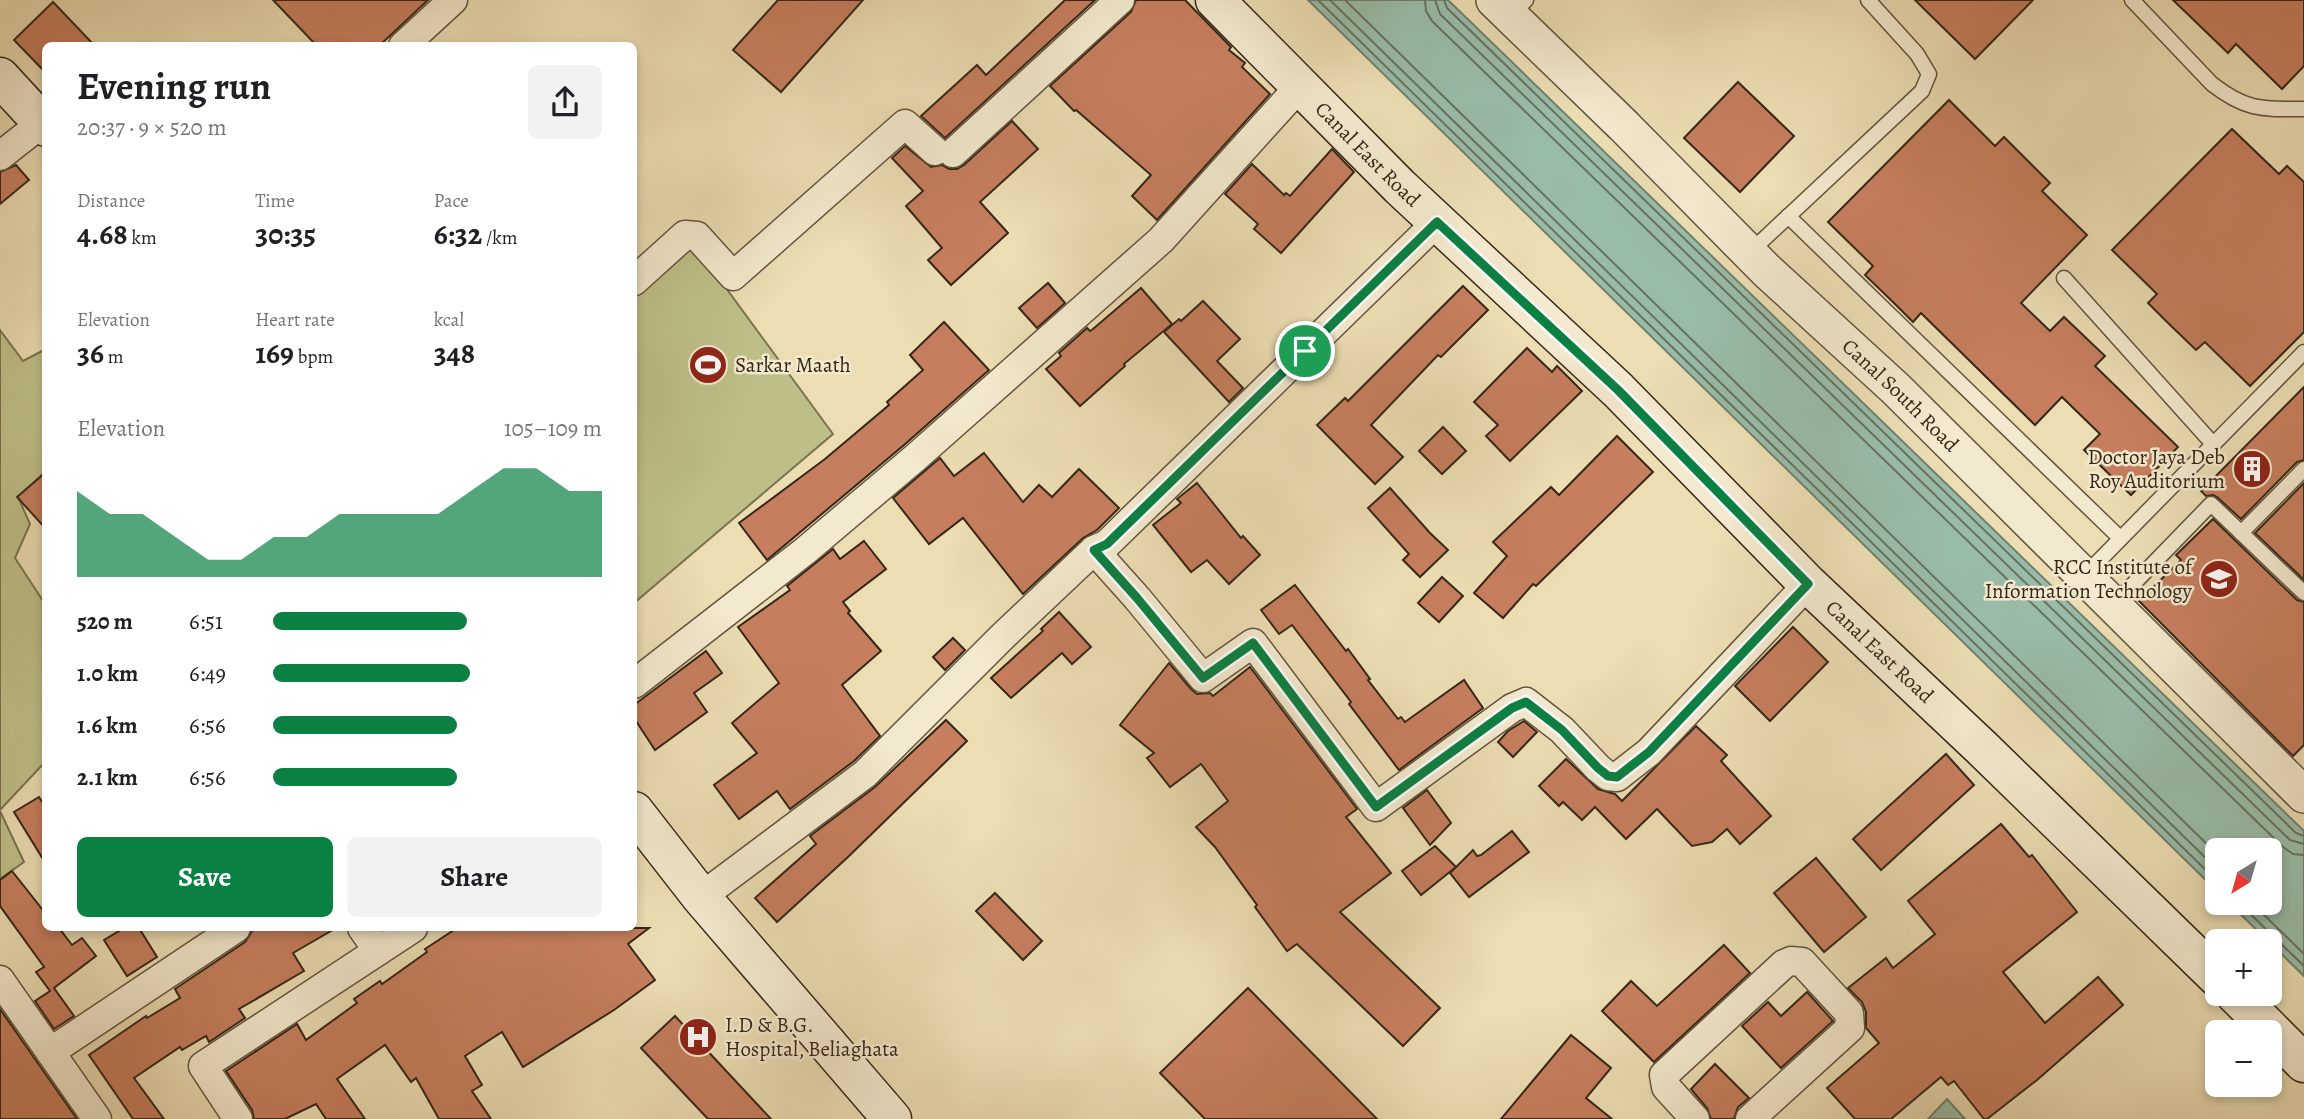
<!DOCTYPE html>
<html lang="en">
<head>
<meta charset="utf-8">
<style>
  :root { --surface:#fff; --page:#f2f2f2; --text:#202124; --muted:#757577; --accent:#0b8043 }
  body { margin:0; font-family:Alegreya,serif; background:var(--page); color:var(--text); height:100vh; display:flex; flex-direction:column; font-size:26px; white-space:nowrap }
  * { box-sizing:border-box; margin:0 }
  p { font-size:23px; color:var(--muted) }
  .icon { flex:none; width:38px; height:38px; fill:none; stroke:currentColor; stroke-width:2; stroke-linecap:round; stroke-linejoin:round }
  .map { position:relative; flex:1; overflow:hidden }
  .sheet { position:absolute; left:42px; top:42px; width:595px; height:889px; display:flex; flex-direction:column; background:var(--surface); border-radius:10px; box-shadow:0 4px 10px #0003 }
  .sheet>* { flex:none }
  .needle { width:46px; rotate:217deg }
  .tools { position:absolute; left:2205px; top:838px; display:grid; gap:14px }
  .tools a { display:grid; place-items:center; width:77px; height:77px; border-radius:10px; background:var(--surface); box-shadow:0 4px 10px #0003; font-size:35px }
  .pin { position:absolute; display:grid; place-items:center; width:60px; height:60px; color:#fff; margin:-30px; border:4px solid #fff; border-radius:50%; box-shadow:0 2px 7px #0007 }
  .round { display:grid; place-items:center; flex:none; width:74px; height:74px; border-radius:10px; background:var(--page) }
  .summary { display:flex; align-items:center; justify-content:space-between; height:119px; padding:0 35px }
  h1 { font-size:38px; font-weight:700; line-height:52px }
  .metrics { display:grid; grid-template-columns:repeat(3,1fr); gap:10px; height:119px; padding:7px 35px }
  .metrics div { display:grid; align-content:center }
  .metrics b { font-size:30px; font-weight:700 }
  .metrics small { font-size:19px; font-weight:400 }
  .metrics p { font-size:19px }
  .chart { height:196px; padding:14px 35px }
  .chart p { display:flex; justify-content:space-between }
  .chart svg { width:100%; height:126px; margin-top:7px; fill:var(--accent); opacity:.7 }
  .action { display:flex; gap:14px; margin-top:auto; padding:14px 35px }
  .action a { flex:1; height:80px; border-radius:10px; background:var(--accent); color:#fff; font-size:28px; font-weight:700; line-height:80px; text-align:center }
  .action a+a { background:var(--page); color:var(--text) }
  ul { padding:0 35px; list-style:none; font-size:23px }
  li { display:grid; grid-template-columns:112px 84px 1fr; align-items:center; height:52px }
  li i { height:18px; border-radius:9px; background:var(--accent) }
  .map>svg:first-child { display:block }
  .green { fill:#bebf88; stroke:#7a7350; stroke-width:2 }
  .water { fill:#99bca8; stroke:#71806e; stroke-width:2 }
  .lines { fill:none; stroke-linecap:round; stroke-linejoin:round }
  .shore { stroke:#677260; stroke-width:2 }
  .building { fill:#c67e5e; stroke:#352717; stroke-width:2 }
  .service-casing { stroke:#63543e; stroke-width:17 }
  .minor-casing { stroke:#63543e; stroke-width:31 }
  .tertiary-casing { stroke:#63543e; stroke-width:38 }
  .secondary-casing { stroke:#352717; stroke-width:41 }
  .service { stroke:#f3e9ce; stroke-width:14 }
  .minor { stroke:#f3e9ce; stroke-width:28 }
  .tertiary { stroke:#f3e9ce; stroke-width:35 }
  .secondary { stroke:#f3e9ce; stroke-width:38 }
  .route-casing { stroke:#fff; stroke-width:14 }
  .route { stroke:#0b8043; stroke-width:9 }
  .labels { text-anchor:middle; stroke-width:5; stroke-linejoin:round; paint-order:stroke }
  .street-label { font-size:21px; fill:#352717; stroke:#f3e9ce }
  .poi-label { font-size:21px; fill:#352717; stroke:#f3e9ce; text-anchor:start }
</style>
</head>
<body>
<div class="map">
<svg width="2304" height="1119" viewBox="0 0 2304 1119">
  <rect width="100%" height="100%" fill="#ecddb3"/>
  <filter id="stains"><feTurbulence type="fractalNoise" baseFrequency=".00286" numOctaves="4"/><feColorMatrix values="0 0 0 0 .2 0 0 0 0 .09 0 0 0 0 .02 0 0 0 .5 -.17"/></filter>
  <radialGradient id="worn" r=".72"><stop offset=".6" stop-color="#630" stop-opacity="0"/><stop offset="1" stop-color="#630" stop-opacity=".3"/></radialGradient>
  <g class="green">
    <polygon points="693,243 833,434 634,603 634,296"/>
    <polygon points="0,330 23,361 46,349 45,472 18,497 30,524 15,558 45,604 45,762 0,810"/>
    <polygon points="0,811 24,862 0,879"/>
  </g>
  <g class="water">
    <polygon points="1308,0 1448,0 2304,831 2304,976 2229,903 2270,903 2270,850 2217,850 2217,891"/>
    <polygon points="1947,1099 1965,1119 1928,1119"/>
  </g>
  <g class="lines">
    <g class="shore">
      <polyline points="1318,0 2217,881"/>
      <polyline points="1330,0 2217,869"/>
      <polyline points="1345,0 2217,854"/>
      <polyline points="1425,0 1426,11 1432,21 2283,847 2293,854 2304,855"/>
      <polyline points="1435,0 1440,14 2290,840 2304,844"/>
      <polyline points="1444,0 1447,8 2296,833 2304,836"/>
      <polyline points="2239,903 2304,966"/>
      <polyline points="2252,903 2304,954"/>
    </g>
  </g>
  <g class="building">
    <polygon points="273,0 428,0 379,46 317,46"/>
    <polygon points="778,0 863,0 781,92 733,50"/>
    <polygon points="1065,0 1095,0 945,138 921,116 977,65 986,75"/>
    <polygon points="1136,0 1185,0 1231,47 1229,50 1245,63 1242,67 1270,94 1157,220 1132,196 1151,175 1076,110 1074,111 1050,86 1131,12"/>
    <polygon points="1915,0 2033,0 1975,59"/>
    <polygon points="2173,0 2304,0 2304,66 2282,89 2236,44 2228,53"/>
    <polygon points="53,2 95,46 46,46 46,73 14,40"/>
    <polygon points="1738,82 1794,136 1740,192 1684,138"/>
    <polygon points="1949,100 1995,146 2004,137 2050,183 2042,191 2087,235 2021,303 2050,331 2064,317 2105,356 2095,366 2178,447 2131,495 2084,450 2100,434 2062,397 2035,425 1921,313 1913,322 1895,304 1865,275 1873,266 1828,222"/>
    <polygon points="1012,121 1038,149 980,202 1008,233 951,285 928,260 942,248 906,206 923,191 892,158 905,146 931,167 942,165 949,169 957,169 964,165"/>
    <polygon points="2232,129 2279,174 2287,166 2304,182 2304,332 2250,386 2205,342 2196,350 2167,322 2148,303 2157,294 2112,250"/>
    <polygon points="1332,149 1354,172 1281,253 1254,229 1258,224 1225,194 1252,164 1284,195 1286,193 1290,196"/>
    <polygon points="16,165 29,180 0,204 0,172"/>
    <polygon points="1048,283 1065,303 1037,328 1019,308"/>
    <polygon points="1463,286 1488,310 1441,357 1438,355 1371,425 1403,457 1375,484 1317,425 1345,398 1348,401"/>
    <polygon points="1141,288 1172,324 1124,364 1125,366 1080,406 1046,369 1061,356 1059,353 1087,328 1090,331 1093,329"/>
    <polygon points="1203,301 1240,339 1217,361 1243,388 1229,402 1164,332 1179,319 1181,321"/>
    <polygon points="944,322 989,370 904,445 767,560 739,523 825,459 889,405 887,402 923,370 910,355"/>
    <polygon points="1527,348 1552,372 1557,366 1582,391 1510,461 1486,436 1498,425 1474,402"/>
    <polygon points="2304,387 2304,460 2297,462 2241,519 2217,497 2213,495 2206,496 2201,491"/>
    <polygon points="1443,427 1466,451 1442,474 1419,451"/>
    <polygon points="1617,436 1653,472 1536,586 1533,584 1503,618 1474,593 1507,556 1493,542 1551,487 1559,495"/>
    <polygon points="984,453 1023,502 1039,485 1052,497 1079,469 1119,508 1097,530 1083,538 1023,594 963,518 929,544 893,498 940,458 954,476"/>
    <polygon points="46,472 46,529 17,497"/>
    <polygon points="1197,483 1241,538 1243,536 1260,555 1229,584 1207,560 1191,572 1153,525 1181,503 1177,499"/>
    <polygon points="2304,483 2304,580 2255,533"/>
    <polygon points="1390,488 1430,533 1448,550 1420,577 1403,560 1409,554 1368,508"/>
    <polygon points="2213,519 2297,600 2304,602 2304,745 2293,756 2139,601 2181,560 2176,555"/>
    <polygon points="864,541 886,569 843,602 850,611 848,613 881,651 842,685 880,736 854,761 790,809 777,791 739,819 714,785 757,753 732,723 779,683 738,627 790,590 787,586 833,549 840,559"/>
    <polygon points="1442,577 1463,596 1439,622 1418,603"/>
    <polygon points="1295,585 1346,651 1348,649 1370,679 1368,680 1398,719 1401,717 1405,722 1464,680 1483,708 1399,770 1349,704 1351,702 1292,625 1279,634 1261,610"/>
    <polygon points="1059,612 1091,647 1072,664 1062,653 1011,698 991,678 1043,631 1041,629"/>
    <polygon points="1793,627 1828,662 1770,721 1735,686"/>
    <polygon points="953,638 965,650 945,670 933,657"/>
    <polygon points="706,651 722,673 694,693 707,712 655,750 634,718 634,705"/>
    <polygon points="1169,663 1191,689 1197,694 1210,693 1213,696 1250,667 1357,809 1346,817 1391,873 1340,912 1440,1008 1403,1046 1297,944 1287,951 1255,907 1257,905 1215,847 1196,827 1228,801 1201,764 1170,787 1147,758 1154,753 1120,725"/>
    <polygon points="946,720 967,741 848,857 777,922 755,898 816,844 810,836 875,787"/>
    <polygon points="1524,721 1537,732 1513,757 1498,742 1508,731"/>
    <polygon points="1696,726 1727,755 1721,761 1771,816 1740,844 1727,829 1712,842 1692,846 1657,809 1626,839 1595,807 1582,820 1563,802 1559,806 1539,786 1566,759 1598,789 1615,794 1622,801"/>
    <polygon points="1946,754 1974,785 1881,870 1853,839"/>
    <polygon points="1427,790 1451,823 1430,845 1403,808"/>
    <polygon points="39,797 46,808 46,864 14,812"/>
    <polygon points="2001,824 2029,857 2032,855 2077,912 2003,972 2045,1023 2098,977 2123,1005 2037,1080 1987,1119 1984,1119 1954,1081 1948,1085 1941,1077 1891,1119 1855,1119 1827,1088 1879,1043 1866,1028 1866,1012 1862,1002 1848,988 1886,958 1893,968 1935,934 1908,901"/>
    <polygon points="1512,831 1529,852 1469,897 1450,873 1473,850 1477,856 1481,855"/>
    <polygon points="1435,846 1456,867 1421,895 1402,871"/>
    <polygon points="1816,858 1866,917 1824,952 1774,893"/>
    <polygon points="12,871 46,914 46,928 59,928 72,945 82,938 96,956 54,988 74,1016 54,1029 35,1001 50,991 36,972 44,967 0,906 0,880"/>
    <polygon points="995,893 1042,941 1023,960 976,911"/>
    <polygon points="124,928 139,928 157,957 127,976 104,940"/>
    <polygon points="257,928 336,928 293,953 304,971 239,1009 245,1018 209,1042 206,1036 182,1050 180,1047 134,1078 164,1119 133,1119 89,1055 146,1016 147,1018 180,998 175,989 245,942 252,931"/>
    <polygon points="457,928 649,928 628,944 655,980 614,1010 523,1067 502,1032 465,1056 482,1085 472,1091 491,1119 439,1119 416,1078 411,1082 385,1045 337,1079 365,1119 326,1119 316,1104 285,1119 254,1119 252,1110 226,1071 297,1024 306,1040 357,1003 354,999 380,981 382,984 427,952 425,949"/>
    <polygon points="1724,945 1750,973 1654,1062 1602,1011 1631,981 1657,1006"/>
    <polygon points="1248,988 1377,1119 1205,1119 1160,1073"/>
    <polygon points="1807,992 1833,1021 1781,1068 1742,1026 1768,1002 1781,1016"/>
    <polygon points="0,1009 37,1062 77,1119 0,1119"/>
    <polygon points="675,1016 771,1119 708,1119 641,1048"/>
    <polygon points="1571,1035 1611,1068 1586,1098 1612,1119 1501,1119"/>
    <polygon points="1715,1064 1749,1098 1738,1107 1734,1119 1711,1119 1707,1108 1691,1089"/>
  </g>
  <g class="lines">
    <defs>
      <g id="service">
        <path d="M2132,0l80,84c35,27 50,25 92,25"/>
        <polyline points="1511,16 1526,0"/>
        <polyline points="1788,216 2120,538"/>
        <polyline points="1750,252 1922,91 1929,74 1917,54 1868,0"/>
        <polyline points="2064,278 2213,444"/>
        <polyline points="2241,533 2304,469"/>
        <polyline points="2084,576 2304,352"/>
        <polyline points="2114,604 2211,504 2304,593"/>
      </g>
      <g id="minor">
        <polyline points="403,46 453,0"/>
        <polyline points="953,153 1120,0"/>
        <polyline points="0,156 42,123"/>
        <polyline points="634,281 685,235 697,236 733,276 905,124 935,151"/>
        <polyline points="1094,550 1137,598 1203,678 1253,643 1376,807 1512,708 1526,702 1562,730 1598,768 1608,776 1617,777 1649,752 1808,584"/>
        <polyline points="634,684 805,551 915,458 1161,240 1299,87"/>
        <polyline points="701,897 865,774 1003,636 1094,550 1107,544 1437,222"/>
        <polyline points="362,928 378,951 413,928"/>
        <polyline points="0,980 97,1119"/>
        <polyline points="50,1052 236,928"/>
        <polyline points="238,1119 203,1066 378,951"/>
        <polyline points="1695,1119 1666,1087 1664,1075 1784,964 1791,961 1802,962 1849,1013 1850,1028 1750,1119"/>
      </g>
      <g id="tertiary">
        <path id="s1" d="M1494,0l130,126 142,144 130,119 408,406"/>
      </g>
      <g id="secondary">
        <path id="s2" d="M1215,0l185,187 218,203 190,194 174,164 235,229"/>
        <polyline points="0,77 46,127"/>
        <polyline points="634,811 701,897 892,1119"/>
        <polyline points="2235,994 2304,1063"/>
      </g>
    </defs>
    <use href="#service" class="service-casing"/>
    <use href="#minor" class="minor-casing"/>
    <use href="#tertiary" class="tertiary-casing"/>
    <use href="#secondary" class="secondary-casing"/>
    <use href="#service" class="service"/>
    <use href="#minor" class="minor"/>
    <use href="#tertiary" class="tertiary"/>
    <use href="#secondary" class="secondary"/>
  </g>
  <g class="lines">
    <defs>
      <polygon id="route" points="1437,222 1618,390 1808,584 1649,752 1617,777 1608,776 1598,768 1562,730 1526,702 1512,708 1376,807 1253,643 1203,678 1137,598 1094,550 1107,544"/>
    </defs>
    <use href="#route" class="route-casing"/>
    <use href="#route" class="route"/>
  </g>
  <defs>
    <symbol id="stadium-disc" viewBox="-11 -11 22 22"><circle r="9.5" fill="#8f2418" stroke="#f3e9ce"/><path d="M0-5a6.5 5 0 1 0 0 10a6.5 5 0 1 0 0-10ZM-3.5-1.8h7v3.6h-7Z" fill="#fff"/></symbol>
    <symbol id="building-disc" viewBox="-11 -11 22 22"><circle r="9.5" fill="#8f2418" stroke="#f3e9ce"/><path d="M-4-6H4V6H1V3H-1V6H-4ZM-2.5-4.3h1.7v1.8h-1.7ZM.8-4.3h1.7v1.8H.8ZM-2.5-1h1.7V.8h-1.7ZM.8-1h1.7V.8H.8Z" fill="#fff"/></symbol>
    <symbol id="university-disc" viewBox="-11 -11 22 22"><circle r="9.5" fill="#8f2418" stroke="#f3e9ce"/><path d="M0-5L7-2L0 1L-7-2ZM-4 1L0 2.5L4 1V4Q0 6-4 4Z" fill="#fff"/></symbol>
    <symbol id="hospital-disc" viewBox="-11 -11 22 22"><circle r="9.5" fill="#8f2418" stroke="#f3e9ce"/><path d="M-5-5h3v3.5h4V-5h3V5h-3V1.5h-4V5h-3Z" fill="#fff"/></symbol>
  </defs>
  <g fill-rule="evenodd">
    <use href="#stadium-disc" x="686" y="343" width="44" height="44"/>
    <use href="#building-disc" x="2230" y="447" width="44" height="44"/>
    <use href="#university-disc" x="2197" y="557" width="44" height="44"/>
    <use href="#hospital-disc" x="676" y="1015" width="44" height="44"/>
  </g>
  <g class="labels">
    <g class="street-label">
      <text dy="7" stroke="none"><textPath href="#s2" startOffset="217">Canal East Road</textPath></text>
      <text dy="7" stroke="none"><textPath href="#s1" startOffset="567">Canal South Road</textPath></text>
      <text dy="7" stroke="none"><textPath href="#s2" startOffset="931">Canal East Road</textPath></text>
    </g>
    <g class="poi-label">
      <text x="735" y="372">Sarkar Maath</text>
      <text x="2225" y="464" text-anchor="end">Doctor Jaya Deb<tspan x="2225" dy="24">Roy Auditorium</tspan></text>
      <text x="2192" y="574" text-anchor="end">RCC Institute of<tspan x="2192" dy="24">Information Technology</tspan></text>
      <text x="725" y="1032">I.D &amp; B.G.<tspan x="725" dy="24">Hospital, Beliaghata</tspan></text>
    </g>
  </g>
  <rect width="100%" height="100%" filter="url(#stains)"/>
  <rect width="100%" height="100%" fill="url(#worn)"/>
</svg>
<div class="tools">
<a><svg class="needle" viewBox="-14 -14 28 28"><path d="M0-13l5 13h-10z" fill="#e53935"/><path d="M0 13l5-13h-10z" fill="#757577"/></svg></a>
<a>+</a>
<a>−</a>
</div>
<div class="pin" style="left:1305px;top:351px;background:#1e9e55"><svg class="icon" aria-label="arrive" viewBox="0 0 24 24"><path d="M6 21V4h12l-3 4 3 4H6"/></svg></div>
<section class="sheet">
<div class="summary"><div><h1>Evening run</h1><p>20:37 · 9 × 520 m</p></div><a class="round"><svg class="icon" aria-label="share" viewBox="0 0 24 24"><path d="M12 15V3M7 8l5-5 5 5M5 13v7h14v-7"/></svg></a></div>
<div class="metrics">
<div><p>Distance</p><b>4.68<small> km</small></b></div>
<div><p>Time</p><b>30:35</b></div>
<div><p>Pace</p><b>6:32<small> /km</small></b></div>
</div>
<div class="metrics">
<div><p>Elevation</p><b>36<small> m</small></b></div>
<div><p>Heart rate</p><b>169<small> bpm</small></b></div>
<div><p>kcal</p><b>348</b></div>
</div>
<div class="chart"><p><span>Elevation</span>105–109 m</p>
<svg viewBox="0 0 160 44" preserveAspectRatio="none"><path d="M0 44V14L10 22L20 22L30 30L40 38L50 38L60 30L70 30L80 22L90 22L100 22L110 22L120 14L130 6L140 6L150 14L160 14V44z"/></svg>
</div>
<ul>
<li><b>520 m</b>6:51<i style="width:59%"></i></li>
<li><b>1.0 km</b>6:49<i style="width:60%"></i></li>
<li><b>1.6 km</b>6:56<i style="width:56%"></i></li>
<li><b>2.1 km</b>6:56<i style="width:56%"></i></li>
</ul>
<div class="action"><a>Save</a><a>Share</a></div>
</section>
</div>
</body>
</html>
